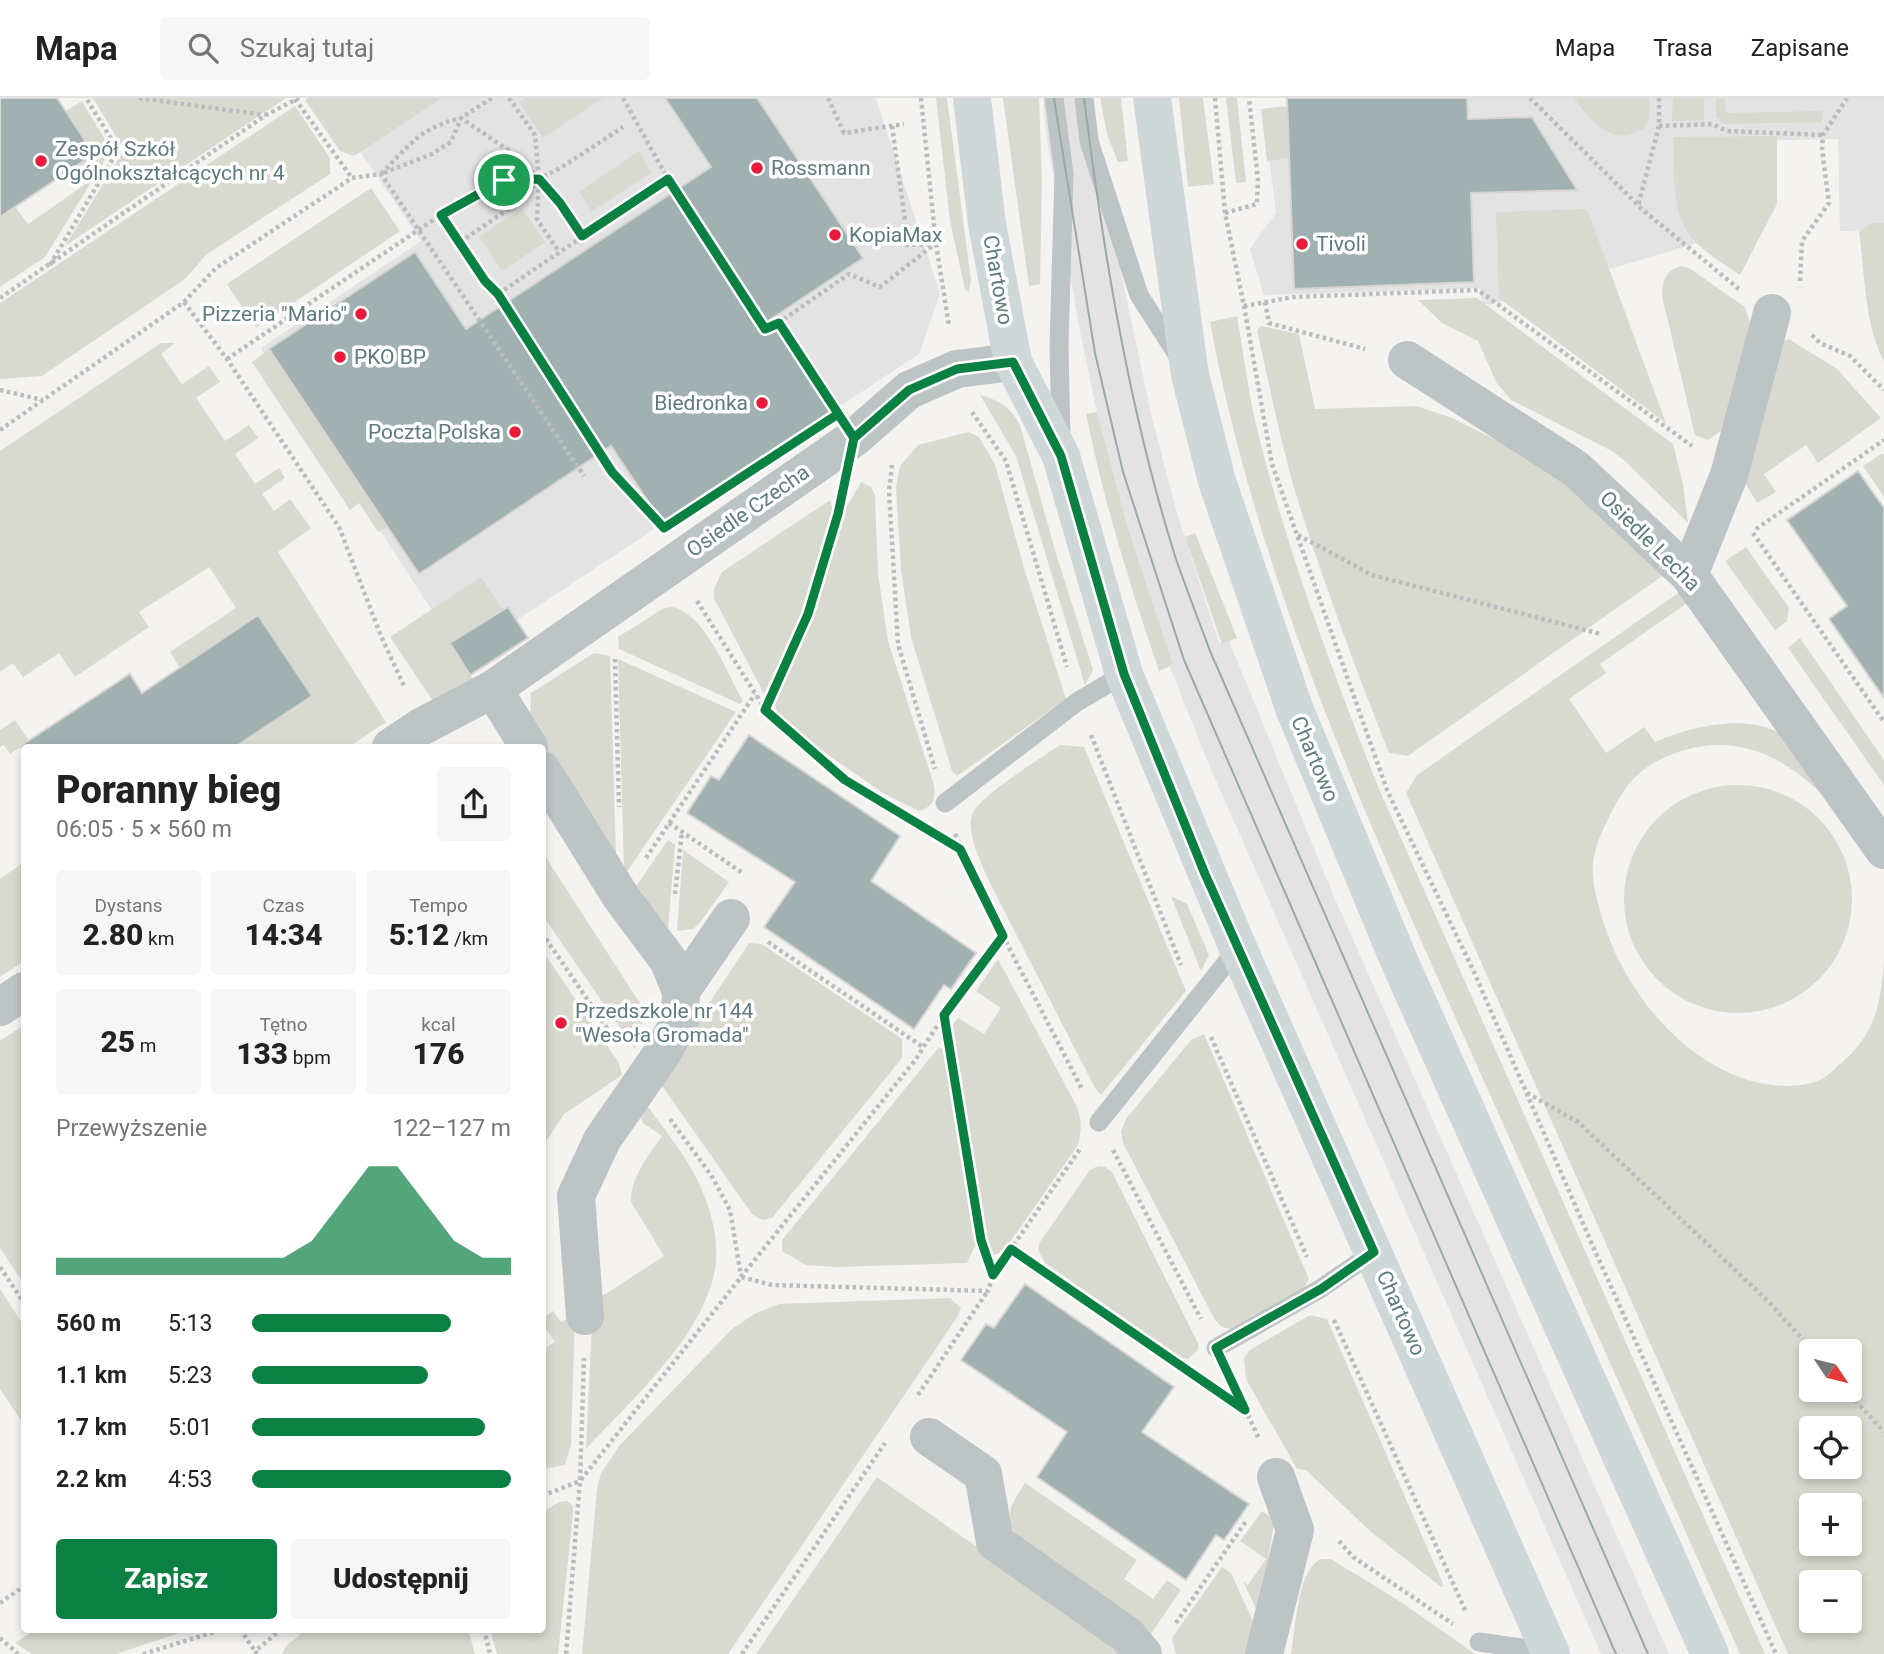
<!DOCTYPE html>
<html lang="pl">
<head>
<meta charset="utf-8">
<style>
  :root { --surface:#fff; --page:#f6f6f6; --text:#222; --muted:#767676; --line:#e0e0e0; --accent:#0b8043 }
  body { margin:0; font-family:Roboto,sans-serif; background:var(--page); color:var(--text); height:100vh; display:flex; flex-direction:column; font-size:26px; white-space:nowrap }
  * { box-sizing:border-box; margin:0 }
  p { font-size:23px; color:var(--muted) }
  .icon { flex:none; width:38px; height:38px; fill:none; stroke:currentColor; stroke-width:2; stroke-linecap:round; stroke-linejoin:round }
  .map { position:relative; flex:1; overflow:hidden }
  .panel { position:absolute; left:21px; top:646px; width:525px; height:889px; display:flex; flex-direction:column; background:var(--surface); border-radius:7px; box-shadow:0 4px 10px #0003 }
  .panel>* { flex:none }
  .needle { width:46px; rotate:125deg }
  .controls { position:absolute; left:1799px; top:1241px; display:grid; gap:14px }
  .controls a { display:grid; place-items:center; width:63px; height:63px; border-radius:7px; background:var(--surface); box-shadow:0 4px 10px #0003; font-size:35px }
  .pin { position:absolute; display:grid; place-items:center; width:60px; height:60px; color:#fff; margin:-30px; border:4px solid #fff; border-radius:50%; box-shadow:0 2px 7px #0007 }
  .round { display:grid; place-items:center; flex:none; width:74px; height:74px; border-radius:7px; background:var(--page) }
  .head { display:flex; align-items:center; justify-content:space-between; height:119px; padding:0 35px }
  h1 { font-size:38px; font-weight:800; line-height:52px }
  .figures { display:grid; grid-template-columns:repeat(3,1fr); gap:10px; height:119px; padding:7px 35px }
  .figures div { display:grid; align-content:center; border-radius:7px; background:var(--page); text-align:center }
  .figures b { font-size:30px; font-weight:800 }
  .figures small { font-size:19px; font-weight:400 }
  .figures p { font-size:19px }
  .chart { height:196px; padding:14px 35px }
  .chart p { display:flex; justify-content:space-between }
  .chart svg { width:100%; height:126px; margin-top:7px; fill:var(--accent); opacity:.7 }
  .primary-button { display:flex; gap:14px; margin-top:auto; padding:14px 35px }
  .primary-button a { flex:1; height:80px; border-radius:7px; background:var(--accent); color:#fff; font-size:28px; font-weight:800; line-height:80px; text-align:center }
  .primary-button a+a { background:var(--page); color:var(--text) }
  ul { padding:0 35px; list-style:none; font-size:23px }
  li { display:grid; grid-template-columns:112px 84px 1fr; align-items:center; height:52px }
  li i { height:18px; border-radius:9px; background:var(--accent) }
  header { display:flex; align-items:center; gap:42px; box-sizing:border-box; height:98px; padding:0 35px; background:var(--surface); border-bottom:2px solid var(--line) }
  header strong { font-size:33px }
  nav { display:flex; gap:38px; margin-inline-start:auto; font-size:24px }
  .search { width:490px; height:63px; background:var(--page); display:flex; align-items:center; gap:18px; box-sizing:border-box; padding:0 24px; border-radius:7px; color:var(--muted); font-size:26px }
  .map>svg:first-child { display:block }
  .built { fill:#e2e3e2 }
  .green { fill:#d8dacf; fill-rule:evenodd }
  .building { fill:#a1b1b1; stroke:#d6d5d3; stroke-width:2 }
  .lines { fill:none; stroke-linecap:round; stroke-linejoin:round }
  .path { stroke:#b9bdbe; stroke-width:4.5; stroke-dasharray:3.5 3.5; stroke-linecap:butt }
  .lane { stroke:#bcc4c5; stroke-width:19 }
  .street { stroke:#bcc4c5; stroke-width:38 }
  .secondary { stroke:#cfd8d8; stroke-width:38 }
  .tram { stroke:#9ba8a9; stroke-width:2 }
  .route-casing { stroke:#fff; stroke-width:14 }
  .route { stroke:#0b8043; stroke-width:9 }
  .poi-dot { fill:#eb1a3a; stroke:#fff; stroke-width:2.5 }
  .labels { text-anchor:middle; stroke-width:7; stroke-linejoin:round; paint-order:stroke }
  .poi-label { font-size:21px; fill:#5e7b7d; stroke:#fff; text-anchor:start }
  .street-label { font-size:21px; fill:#5e7b7d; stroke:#fff }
</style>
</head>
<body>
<header>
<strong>Mapa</strong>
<div class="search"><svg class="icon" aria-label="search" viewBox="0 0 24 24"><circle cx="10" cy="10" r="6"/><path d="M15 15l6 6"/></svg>Szukaj tutaj</div>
<nav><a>Mapa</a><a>Trasa</a><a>Zapisane</a></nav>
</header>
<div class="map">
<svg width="1884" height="1556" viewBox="0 0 1884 1556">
  <rect width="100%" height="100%" fill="#f5f3f0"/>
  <g class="built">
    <polygon points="393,0 876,0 940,196 919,256 491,539 452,543 261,250 421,143 347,34"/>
    <polygon points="1043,0 1093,0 1113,137 1152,320 1177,415 1219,545 1229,543 1332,794 1669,1556 1601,1556 1207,662 1170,569 1173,567 1127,427 1097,314 1079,229 1046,35"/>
    <polygon points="1286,0 1884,0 1884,132 1840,133 1838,41 1700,44 1701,144 1492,206 1482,206 1480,190 1264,197 1250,151 1276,115 1263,13 1286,12"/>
  </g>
  <g class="green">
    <polygon points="93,0 286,0 65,148 124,52"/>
    <polygon points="309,0 442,0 354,58 340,53 305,2"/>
    <polygon points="526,0 603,0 543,40 519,4"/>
    <polygon points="936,0 947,0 971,182 969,194 965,192 950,123"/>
    <polygon points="1003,0 1039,0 1042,84 1040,186 1029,188"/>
    <polygon points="1100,0 1121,0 1128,63 1118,64 1107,36"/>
    <polygon points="1179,0 1203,0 1214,86 1188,89"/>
    <polygon points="1226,0 1237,0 1246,84 1236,85"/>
    <path d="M1574,0h75c0,7 1,16 -1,23 -1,6 -5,9 -11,11 -28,13 -49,-14 -63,-34z"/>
    <polygon points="1673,0 1704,0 1704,22 1672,23"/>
    <polygon points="1716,0 1725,0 1726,15 1822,13 1822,24 1725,26 1716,19"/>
    <polygon points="82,3 111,52 45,159 0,189 0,119 15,109 28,126 87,85 76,68 92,56 95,57 66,13"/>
    <polygon points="295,8 330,60 330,76 207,156 185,181 42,278 0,281 0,205"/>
    <polygon points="1287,8 1288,60 1267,63 1261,11"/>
    <path d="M1777,38v68l-37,71c-16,-11 -35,-22 -48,-37 -22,-27 -17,-68 -19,-101z"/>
    <polygon points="639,53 651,75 592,113 579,94"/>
    <polygon points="371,90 400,133 256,230 227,186"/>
    <polygon points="522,110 545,144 502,173 479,139"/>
    <polygon points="1587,111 1666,325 1499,200 1496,114"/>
    <path d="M1871,125h13v138c-20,-37 -19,-88 -25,-129z"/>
    <path d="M1681,168l8,2 56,39 7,22 -29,100 -15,11 -13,-5 -33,-139c0,-15 3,-25 19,-30z"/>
    <polygon points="1477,200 1673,346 1683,386 1688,425 1625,363 1610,352 1511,302 1496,284 1478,243 1442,225 1418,202"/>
    <path d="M1237,218c6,33 10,67 17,100 30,128 77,251 125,373l386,865h-25c-91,-205 -183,-409 -274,-613 -105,-234 -209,-466 -256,-719z"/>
    <path d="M1261,228l38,8 16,75 102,-3 35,12 110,55 103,101 -257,182 -19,-3c-31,-78 -60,-156 -86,-236 -20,-61 -32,-125 -46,-187z"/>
    <polygon points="1789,241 1837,271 1881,320 1818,365 1806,347 1764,376 1776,394 1757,405 1744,383 1777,245"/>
    <polygon points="161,245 175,245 161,256 182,286 209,268 220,284 196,300 225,343 249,327 258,340 235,356 255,386 279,370 285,380 262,396 274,413 290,401 311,430 278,454 386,624 349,649 235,649 313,599 257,516 180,570 170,554 236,510 209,469 139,514 149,529 75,579 59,555 23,579 13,565 0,574 0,353"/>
    <polygon points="269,251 387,429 378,434 359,405 350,412 252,264"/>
    <path d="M980,297c19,5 31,13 40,30l37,132 36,113 -8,15 -69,-229z"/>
    <path d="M1097,314l30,113 46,140 -14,6c-29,-85 -55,-169 -73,-257z"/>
    <polygon points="969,334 979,339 995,366 1024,470 1066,601 957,678 952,673 911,539 901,472 896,390 900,368 918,347"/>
    <polygon points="1881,356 1884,356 1884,399 1863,368"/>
    <path d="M861,384l10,5 4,8 3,79 10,67 46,144c2,13 -1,22 -15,26l-36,-18 -92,-64c-14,-12 -18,-20 -15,-38l36,-75 30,-101z"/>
    <polygon points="830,402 834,415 802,518 764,596 714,500 714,491 722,474"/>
    <polygon points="1195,435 1237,540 1222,546 1185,439"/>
    <polygon points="1746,449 1789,510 1787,523 1775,532 1725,463"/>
    <polygon points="481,479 503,512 450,545 473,582 435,606 390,539"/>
    <path d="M1681,493l9,10 -90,63 6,9 -37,26 37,54 38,-26 11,15c38,-17 105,-33 139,2 14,14 26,43 37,60 -38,-42 -87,-71 -146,-54 -41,12 -58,30 -76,67 -6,12 -13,27 -15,40 -4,18 2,40 7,57 21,77 89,161 171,171 17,2 37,1 52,-7 6,-4 11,-10 16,-14 35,-29 41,-60 44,-103v693h-96l-382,-861 11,-18zM1811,1253h39v39h-39zM1811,1330h39v38h-39zM1811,1407h39v39h-39zM1811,1484h39v38h-39z"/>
    <path d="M672,509c33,6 55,66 71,94l-3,3 -121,-55 -1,-12 46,-29z"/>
    <polygon points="1800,540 1884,662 1884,687 1788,550"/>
    <polygon points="594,555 610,558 616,759 540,642 530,618 531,595"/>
    <polygon points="618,561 736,614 626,775 624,772"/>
    <polygon points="15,622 29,643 10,656 4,647 0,649 0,632"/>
    <path d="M1060,647l24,2 102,244 -85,104 -6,-7 -101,-197c-8,-17 -29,-58 -22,-76 6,-19 70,-57 88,-70z"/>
    <circle cx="1738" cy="801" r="114"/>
    <polygon points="668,742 675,747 668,831 635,790"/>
    <polygon points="683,752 729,784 699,826 693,831 677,833"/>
    <polygon points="543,755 645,913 635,951 543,818"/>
    <polygon points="24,764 24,863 0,879 0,781"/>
    <polygon points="1171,798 1187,806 1209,857 1201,873"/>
    <polygon points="749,845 762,846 902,941 902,960 772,1120 762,1122 752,1116 658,982"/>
    <polygon points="542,852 619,965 622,977 564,1016 543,1048"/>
    <path d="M998,861l78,146c6,14 6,25 2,40l-75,107 -11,3 -7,-14 -32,-216 5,-7 26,16 17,-26 -25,-17z"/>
    <polygon points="24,927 24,1186 0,1150 0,943"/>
    <polygon points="1204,936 1309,1181 1299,1197 1231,1231 1222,1229 1215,1222 1123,1045 1121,1033 1126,1021 1191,942"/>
    <polygon points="939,949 949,955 977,1144 967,1165 836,1169 806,1167 782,1153 782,1142"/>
    <path d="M644,1003c18,26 40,51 54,80 12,26 22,58 17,88 -11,66 -84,132 -129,180l7,-147 71,-46 -33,-54c-1,-24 18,-47 31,-66l-19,-13 -5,-13z"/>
    <polygon points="1098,1068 1105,1069 1112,1074 1198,1245 1198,1252 1188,1261 1182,1260 1045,1165 1038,1152 1040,1144 1090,1072"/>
    <polygon points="0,1191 24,1228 24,1323 22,1324 0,1291"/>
    <polygon points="950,1200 961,1210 958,1218 728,1556 582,1556 597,1391 601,1375 620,1347 732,1231 756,1215 779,1206"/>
    <polygon points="553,1213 561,1224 575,1216 571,1347 565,1367 543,1371 542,1252 555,1244 543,1227 543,1220"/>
    <polygon points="1310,1217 1327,1221 1444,1488 1441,1489 1371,1434 1306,1372 1297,1371 1246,1281 1244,1260 1250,1252"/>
    <polygon points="877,1379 1130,1556 756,1556"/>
    <path d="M1025,1385l112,77 -13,19 29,20 14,-19 14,10 -32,47 -133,-97c-11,-30 -7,-31 9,-57z"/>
    <polygon points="567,1403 573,1408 573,1416 558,1556 497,1556 490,1531 542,1531 543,1414 559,1404"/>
    <polygon points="1262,1413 1273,1421 1274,1425 1259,1517 1243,1483 1248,1487 1266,1461 1240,1443"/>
    <path d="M1321,1461h10l73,45 71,50h-184c5,-25 6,-84 30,-95z"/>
    <polygon points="1222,1469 1231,1475 1257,1532 1253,1556 1176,1556 1172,1540"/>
    <polygon points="36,1531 42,1534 46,1531 192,1531 116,1556 32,1556 15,1545"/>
    <polygon points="307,1531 468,1531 475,1556 282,1556 287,1547"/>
  </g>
  <g class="building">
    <polygon points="0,0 57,0 94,56 0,119"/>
    <polygon points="665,0 757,0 863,160 771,221 832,314 663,426 611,348 419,476 269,251 415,154 466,231 711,69"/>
    <polygon points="1287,0 1467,0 1468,21 1532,19 1577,92 1471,95 1474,184 1294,191"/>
    <polygon points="1858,373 1884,410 1884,600 1829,521 1847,508 1787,422"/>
    <polygon points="508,509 528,540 470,577 450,545"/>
    <polygon points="258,517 312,598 235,649 19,649 130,576 142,595"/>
    <polygon points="749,637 900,738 871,783 976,855 951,891 944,887 914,931 764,829 795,784 687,715 711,678 719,682"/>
    <polygon points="1025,1186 1174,1289 1142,1334 1249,1406 1224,1442 1216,1437 1186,1482 1037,1379 1067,1334 961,1262 986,1226 994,1230"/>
  </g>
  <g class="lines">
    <g class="path">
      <polyline points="139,0 265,17"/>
      <polyline points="509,0 535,37 539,80"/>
      <polyline points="623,0 668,81 498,196 613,374 657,423"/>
      <polyline points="828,0 844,35 904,26"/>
      <polyline points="921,0 936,146 949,228"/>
      <polyline points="1215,0 1225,115 1244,208 1272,366 1387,692 1474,874 1595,1153 1776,1556"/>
      <polyline points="1530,0 1638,107"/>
      <polyline points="1659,0 1659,28 1638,108 1739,191"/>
      <polyline points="295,1 352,80"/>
      <polyline points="892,28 905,122 906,147 936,146"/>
      <polyline points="1659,28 1712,26 1727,33 1823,37"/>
      <polyline points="668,81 765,231 778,225 830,305"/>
      <polyline points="1225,115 1257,106 1258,82 1249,0"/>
      <polyline points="441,117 485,183 498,196"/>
      <polyline points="582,138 560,105 539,81 562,69 623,29"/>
      <polyline points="460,144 519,104 539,81 537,121 559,154"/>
      <polyline points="50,167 118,52 86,0"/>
      <polyline points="1800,183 1802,143 1829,105 1822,51 1823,37 1847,0"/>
      <polyline points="0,200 266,17 299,0"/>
      <polyline points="184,204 227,261 339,429 381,538 405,590"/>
      <polyline points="1265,204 1269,225 1365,251"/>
      <polyline points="1244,208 1293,199 1478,192 1692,348"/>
      <polyline points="778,225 849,176 880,189 935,146"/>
      <polyline points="1812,237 1820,245 1850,258 1884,292"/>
      <path d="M227,261l230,-155 47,-23 35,-2 -28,-27 -50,-34c-42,10 -51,27 -80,56l51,-20 19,-12 10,-24 31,-20"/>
      <polyline points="0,292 43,302"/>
      <polyline points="972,314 1006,363 1067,569"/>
      <polyline points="0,332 184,204 216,170 352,80 381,76 584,378"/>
      <polyline points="892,367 889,393 898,546 935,671"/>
      <polyline points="841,402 808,516 765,612 845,682 915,724"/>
      <polyline points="1756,431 1884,342"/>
      <polyline points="1753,435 1884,624"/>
      <polyline points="1298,437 1372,477 1601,536"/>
      <polyline points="697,503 765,611"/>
      <polyline points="615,561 619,709"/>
      <polyline points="1091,637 1181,867"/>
      <polyline points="669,725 744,776"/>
      <polyline points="955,736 1003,838 1082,991"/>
      <polyline points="940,739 960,751"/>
      <polyline points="646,760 755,596"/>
      <polyline points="675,796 682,734"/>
      <polyline points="542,835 617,945"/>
      <polyline points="768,844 923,949"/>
      <polyline points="944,917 1002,839"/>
      <polyline points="1211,939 1307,1159"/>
      <polyline points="1527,995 1578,1024 1769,1204 1813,1253"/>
      <polyline points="670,1021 711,1077 730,1112 741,1178"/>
      <polyline points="1113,1052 1201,1221"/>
      <polyline points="1011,1151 1190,1274"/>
      <polyline points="0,1169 24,1205"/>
      <polyline points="741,1179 916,961 944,917 981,1142 993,1177"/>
      <polyline points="1334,1222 1466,1514"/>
      <polyline points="1230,1279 1259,1341"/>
      <polyline points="1206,1285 1245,1311"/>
      <polyline points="1846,1292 1884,1334"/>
      <polyline points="918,1297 987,1194"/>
      <polyline points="542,1398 580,1383 584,1260"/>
      <polyline points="1339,1443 1353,1459 1453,1526"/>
      <polyline points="0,1505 23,1489"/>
      <polyline points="1176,1525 1246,1423"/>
      <polyline points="240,1531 255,1553"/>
      <polyline points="484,1531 490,1556"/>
      <polyline points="0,1540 18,1556"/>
      <polyline points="143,1556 224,1531"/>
      <polyline points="257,1556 255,1553 282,1531"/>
      <polyline points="566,1556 580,1383 741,1179 772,1187 988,1193 993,1177 1080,1051"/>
      <polyline points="742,1556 885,1345"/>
    </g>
    <g class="lane">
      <polyline points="1054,0 1064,76 1059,247 1061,341"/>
      <polyline points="1084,0 1089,43 1139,197 1178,258"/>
      <polyline points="945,705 1077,604 1124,576"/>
      <polyline points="1099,1024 1238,850"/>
      <polyline points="1216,1250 1320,1191 1374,1154"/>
      <polyline points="1479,1544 1551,1554"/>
    </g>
    <g class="street">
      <polyline points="1407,262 1576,371 1689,477 1884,752"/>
      <polyline points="1689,477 1729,377 1772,215"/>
      <polyline points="493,591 529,649"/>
      <polyline points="391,649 421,629 493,591 854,340 909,292 957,271 1013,264"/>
      <polyline points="542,672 621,799 668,862 681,893 680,922 663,954 602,1042 576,1098 585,1218"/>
      <polyline points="681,893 731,820"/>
      <polyline points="0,909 24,893"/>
      <polyline points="929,1339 983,1376 995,1444 1127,1537 1143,1556"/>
      <polyline points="1264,1556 1295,1432 1276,1379"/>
    </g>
    <g class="secondary">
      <polyline points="972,0 987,126 1013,264 1061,358 1124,576 1238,850 1551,1556"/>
      <polyline points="1152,0 1190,277 1217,383 1294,610 1400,865 1710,1556"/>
    </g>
    <g class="tram">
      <polyline points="1054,0 1095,255 1123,374 1184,562 1616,1556"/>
      <path d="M1084,0c19,152 45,312 91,458 11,32 23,63 35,95l438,1003"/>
    </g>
  </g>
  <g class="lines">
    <defs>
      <polyline id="route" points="504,82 539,81 560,105 582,138 668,81 765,231 779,225 854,340 838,416 808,516 765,612 845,682 960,751 1003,838 944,917 981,1142 993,1177 1011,1151 1245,1312 1216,1250 1321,1191 1374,1154 1205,776 1124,576 1061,358 1013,264 957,271 909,292 854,340 838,316 664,430 612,374 498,196 485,183 441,117 504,82"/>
    </defs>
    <use href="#route" class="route-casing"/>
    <use href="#route" class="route"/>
  </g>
  <g class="poi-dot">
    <circle cx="41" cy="63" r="7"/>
    <circle cx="757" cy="70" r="7"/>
    <circle cx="835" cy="137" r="7"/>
    <circle cx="1302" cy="146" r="7"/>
    <circle cx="361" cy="216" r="7"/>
    <circle cx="340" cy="259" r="7"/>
    <circle cx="762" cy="305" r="7"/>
    <circle cx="515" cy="334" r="7"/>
    <circle cx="561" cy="925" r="7"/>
  </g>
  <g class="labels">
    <g class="poi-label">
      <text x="55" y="58">Zespół Szkół<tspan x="55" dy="24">Ogólnokształcących nr 4</tspan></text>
      <text x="771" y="77">Rossmann</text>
      <text x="849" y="144">KopiaMax</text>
      <text x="1316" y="153">Tivoli</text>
      <text x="347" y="223" text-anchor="end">Pizzeria "Mario"</text>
      <text x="354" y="266">PKO BP</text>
      <text x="748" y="312" text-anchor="end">Biedronka</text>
      <text x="501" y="341" text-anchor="end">Poczta Polska</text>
      <text x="575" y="920">Przedszkole nr 144<tspan x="575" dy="24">"Wesoła Gromada"</tspan></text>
    </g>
    <g class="street-label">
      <text transform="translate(998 182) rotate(80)" y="7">Chartowo</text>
      <text transform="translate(748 413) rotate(-35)" y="7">Osiedle Czecha</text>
      <text transform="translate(1650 443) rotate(45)" y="7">Osiedle Lecha</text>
      <text transform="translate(1315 661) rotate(67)" y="7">Chartowo</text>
      <text transform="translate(1401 1215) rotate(66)" y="7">Chartowo</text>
    </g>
  </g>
</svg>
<div class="controls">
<a><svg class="needle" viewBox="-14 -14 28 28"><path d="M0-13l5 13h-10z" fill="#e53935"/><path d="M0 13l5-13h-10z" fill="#767676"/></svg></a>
<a><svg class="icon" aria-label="locate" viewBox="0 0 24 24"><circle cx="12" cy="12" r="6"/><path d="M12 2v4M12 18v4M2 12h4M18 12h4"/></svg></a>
<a>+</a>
<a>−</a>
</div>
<div class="pin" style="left:504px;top:82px;background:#1e9e55"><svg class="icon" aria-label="arrive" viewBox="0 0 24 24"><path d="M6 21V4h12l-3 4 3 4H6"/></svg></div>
<section class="panel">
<div class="head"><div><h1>Poranny bieg</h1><p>06:05 · 5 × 560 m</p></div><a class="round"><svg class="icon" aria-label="share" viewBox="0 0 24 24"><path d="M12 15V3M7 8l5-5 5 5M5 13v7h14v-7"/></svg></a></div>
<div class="figures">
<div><p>Dystans</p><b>2.80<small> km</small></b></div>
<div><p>Czas</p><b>14:34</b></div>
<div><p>Tempo</p><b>5:12<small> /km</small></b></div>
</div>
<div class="figures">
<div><b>25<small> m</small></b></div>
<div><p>Tętno</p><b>133<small> bpm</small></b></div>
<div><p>kcal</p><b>176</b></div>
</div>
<div class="chart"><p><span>Przewyższenie</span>122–127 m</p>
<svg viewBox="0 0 160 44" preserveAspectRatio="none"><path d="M0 44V38L10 38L20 38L30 38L40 38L50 38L60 38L70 38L80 38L90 32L100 19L110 6L120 6L130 19L140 32L150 38L160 38V44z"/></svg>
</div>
<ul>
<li><b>560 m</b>5:13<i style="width:77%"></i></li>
<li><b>1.1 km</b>5:23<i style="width:68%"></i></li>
<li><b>1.7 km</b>5:01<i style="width:90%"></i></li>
<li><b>2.2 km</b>4:53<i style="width:100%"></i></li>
</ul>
<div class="primary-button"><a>Zapisz</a><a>Udostępnij</a></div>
</section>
</div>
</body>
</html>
